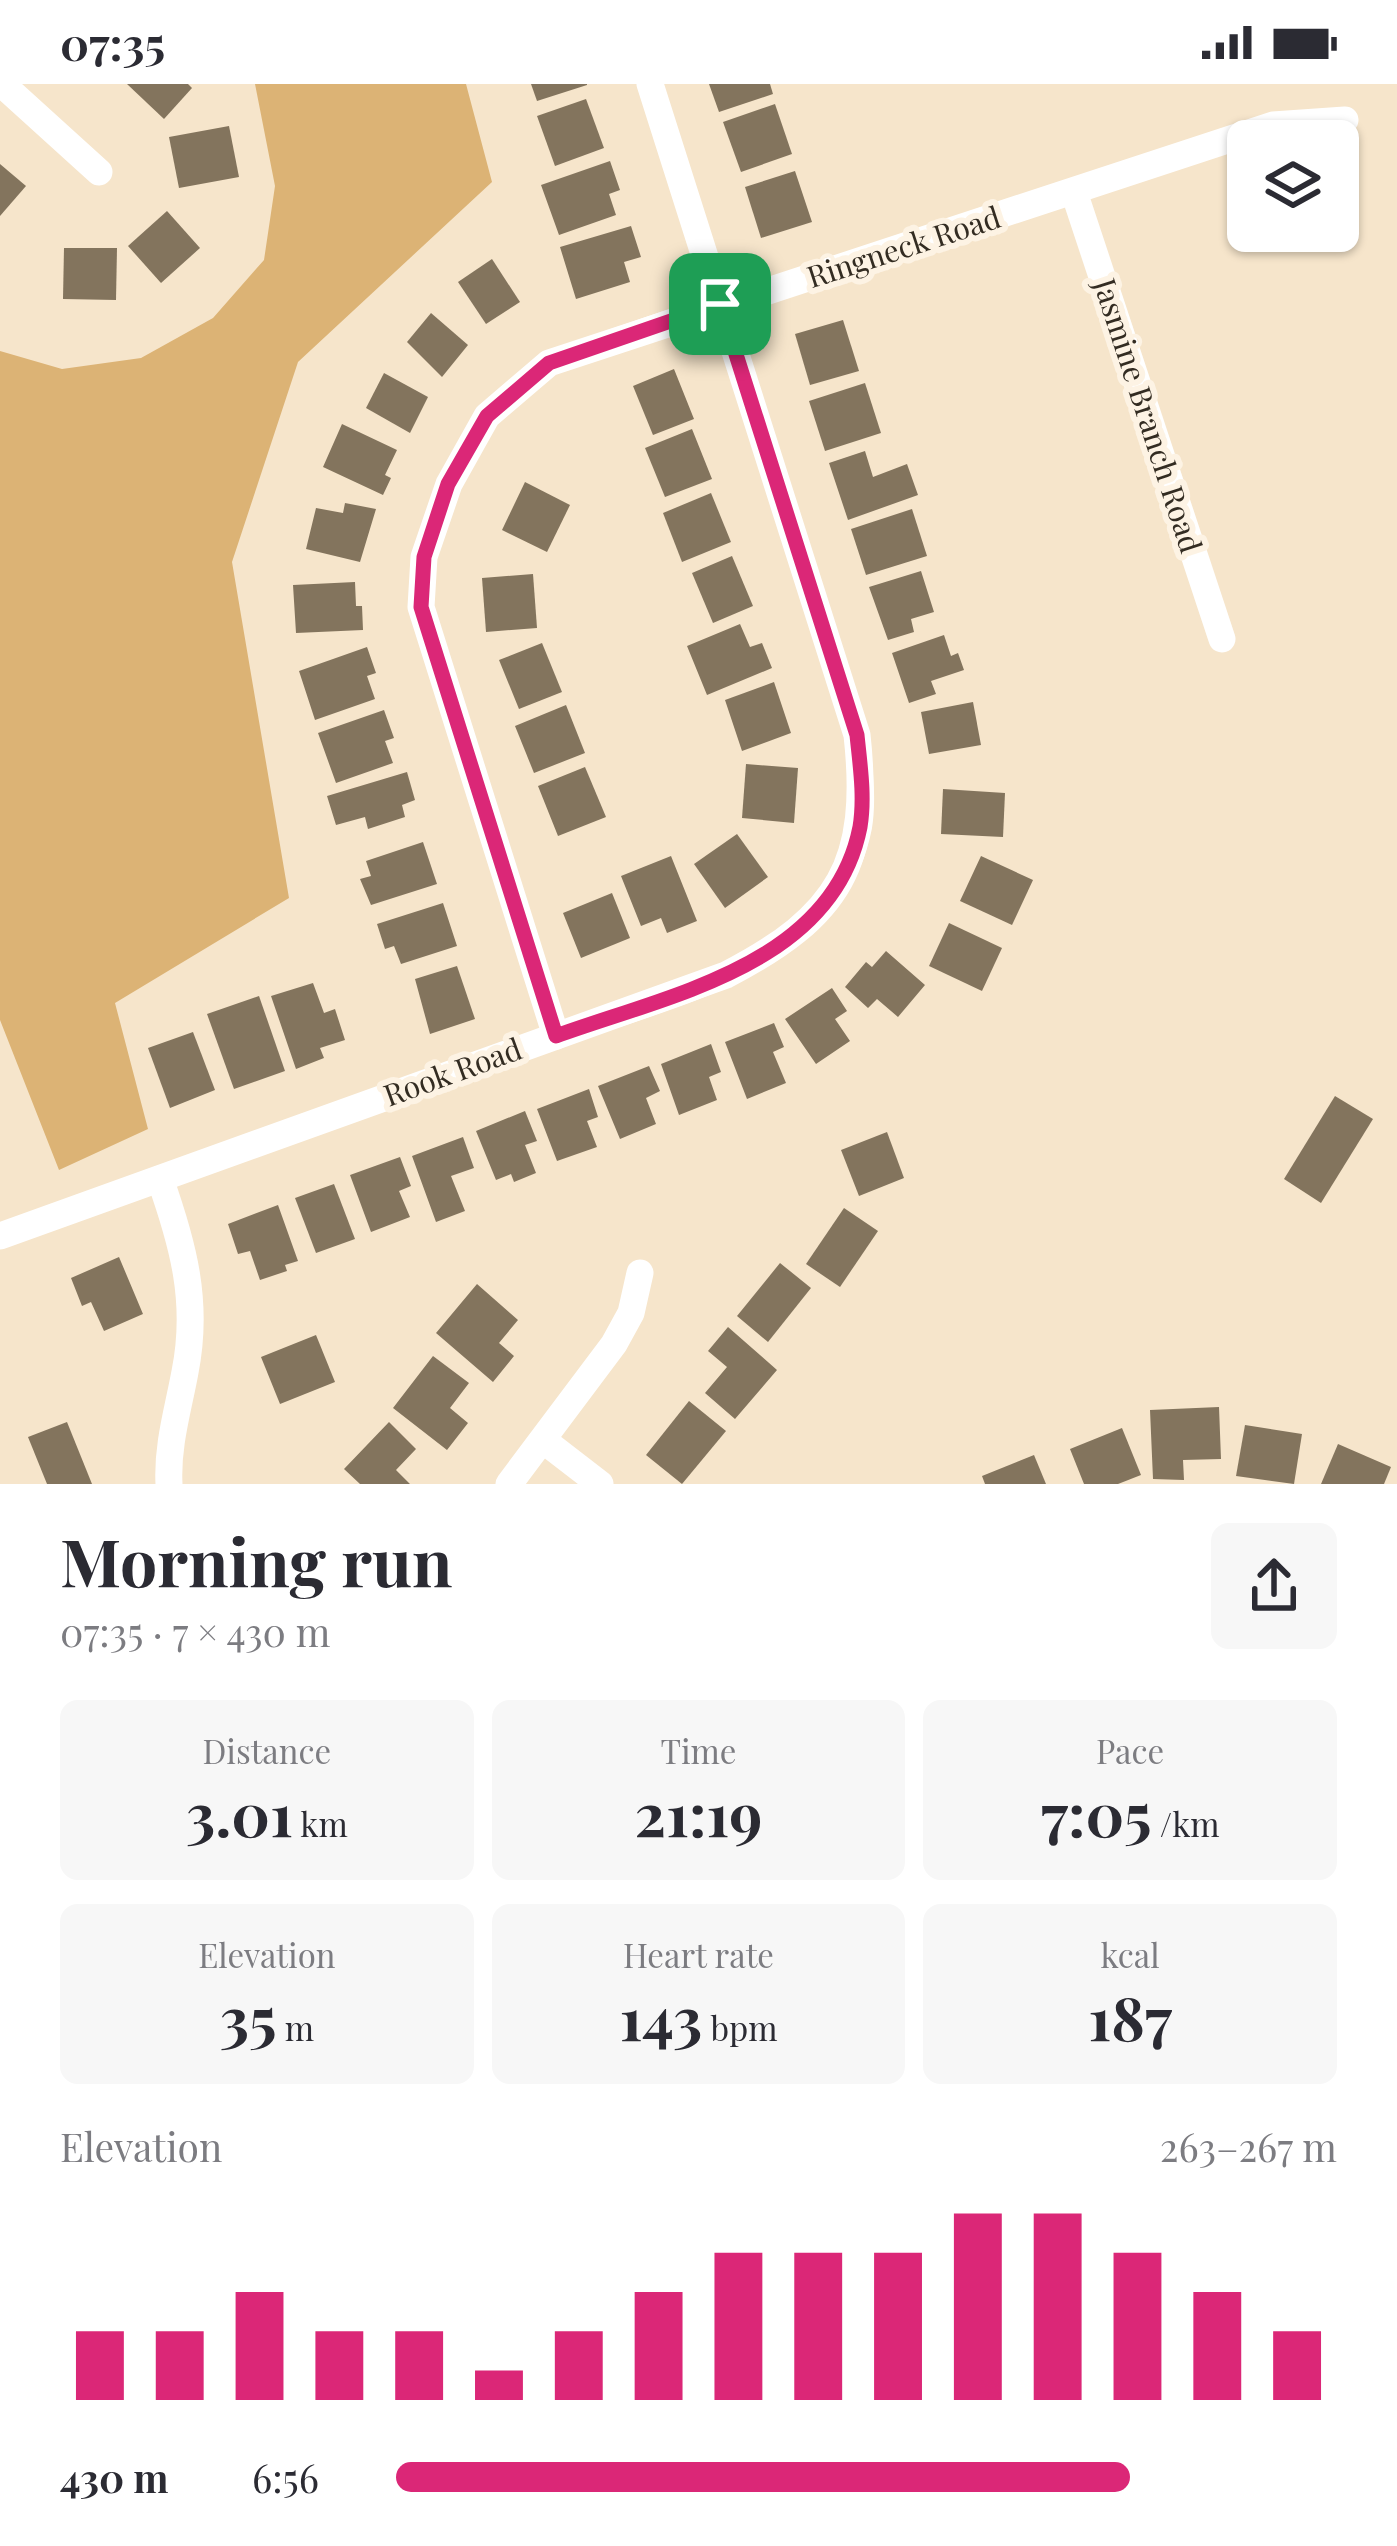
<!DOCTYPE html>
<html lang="en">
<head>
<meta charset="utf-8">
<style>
  :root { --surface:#fff; --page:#f7f7f7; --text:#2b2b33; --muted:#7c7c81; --accent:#db2777 }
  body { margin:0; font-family:"Playfair Display",serif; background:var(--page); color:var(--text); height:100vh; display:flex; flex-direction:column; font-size:45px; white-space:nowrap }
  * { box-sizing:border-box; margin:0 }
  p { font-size:39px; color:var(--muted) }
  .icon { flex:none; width:66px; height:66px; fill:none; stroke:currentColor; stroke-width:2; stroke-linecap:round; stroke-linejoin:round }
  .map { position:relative; height:1400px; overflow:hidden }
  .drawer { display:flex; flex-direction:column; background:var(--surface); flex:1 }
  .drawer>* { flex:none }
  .buttons { position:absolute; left:1227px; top:36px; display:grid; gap:24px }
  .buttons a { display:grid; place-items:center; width:132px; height:132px; border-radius:18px; background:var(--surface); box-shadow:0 3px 9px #0004; font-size:60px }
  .pin { position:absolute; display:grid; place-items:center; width:102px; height:102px; color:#fff; margin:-51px; border-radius:24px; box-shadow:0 6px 18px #0006 }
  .round { display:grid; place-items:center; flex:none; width:126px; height:126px; border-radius:18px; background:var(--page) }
  .summary { display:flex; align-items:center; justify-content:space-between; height:204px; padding:0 60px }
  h1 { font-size:66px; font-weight:700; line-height:90px }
  .figures { display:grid; grid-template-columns:repeat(3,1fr); gap:18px; height:204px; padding:12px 60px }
  .figures div { display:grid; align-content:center; border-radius:18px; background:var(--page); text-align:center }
  .figures b { font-size:60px; font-weight:700 }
  .figures small { font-size:33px; font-weight:400 }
  .figures p { font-size:33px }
  .chart { height:336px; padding:24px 60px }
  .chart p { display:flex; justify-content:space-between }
  .chart svg { width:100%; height:216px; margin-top:12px; stroke:var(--accent); stroke-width:6 }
  ul { padding:0 60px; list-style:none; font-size:39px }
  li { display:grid; grid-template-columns:192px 144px 1fr; align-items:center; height:90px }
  li i { height:30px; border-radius:15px; background:var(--accent) }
  .status { display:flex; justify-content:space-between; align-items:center; height:84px; padding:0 60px; background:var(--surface); direction:ltr }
  .status svg { height:33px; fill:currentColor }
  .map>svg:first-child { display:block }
  .green { fill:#dcb375 }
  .building { fill:#83745d }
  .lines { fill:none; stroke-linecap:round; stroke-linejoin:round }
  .street { stroke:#fff; stroke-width:27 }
  .route-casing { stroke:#fff; stroke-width:24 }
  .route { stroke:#db2777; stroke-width:15 }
  .labels { text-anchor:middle; stroke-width:12; stroke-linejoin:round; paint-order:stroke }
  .street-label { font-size:30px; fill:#332c22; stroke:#fdf3e4 }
</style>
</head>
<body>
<div class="status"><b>07:35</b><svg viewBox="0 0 49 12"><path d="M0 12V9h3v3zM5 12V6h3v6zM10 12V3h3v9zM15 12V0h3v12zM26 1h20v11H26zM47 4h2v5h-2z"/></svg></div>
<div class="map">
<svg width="1397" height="1400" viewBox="0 0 1397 1400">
  <rect width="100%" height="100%" fill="#f6e5cb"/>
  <polygon class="green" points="255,0 466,0 492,98 298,278 232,478 289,814 115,919 148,1045 59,1086 0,936 0,267 62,285 141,274 213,234 264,176 275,102"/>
  <g class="building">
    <polygon points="127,0 188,0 192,4 164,35"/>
    <polygon points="531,0 587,0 587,1 537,17"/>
    <polygon points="709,0 770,0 773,10 719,28"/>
    <polygon points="586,15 604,64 555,82 537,32"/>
    <polygon points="775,20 792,70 741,88 723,38"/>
    <polygon points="229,42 239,93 179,104 169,53"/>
    <polygon points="610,77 620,106 609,110 616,131 559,151 541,101"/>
    <polygon points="0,80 26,102 0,132"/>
    <polygon points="795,87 812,138 761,154 745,103"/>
    <polygon points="167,127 200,164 161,199 128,162"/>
    <polygon points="631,142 641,173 624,178 630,198 576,215 560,163"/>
    <polygon points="64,164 117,164 116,216 63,215"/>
    <polygon points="492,175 520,218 486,240 458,198"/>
    <polygon points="431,229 468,261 442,293 407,258"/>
    <polygon points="843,236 859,287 810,301 795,250"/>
    <polygon points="674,285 694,335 653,351 633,302"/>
    <polygon points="384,289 428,313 410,349 366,324"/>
    <polygon points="865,299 881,349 825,367 809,317"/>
    <polygon points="342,340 397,366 385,391 391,394 383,411 323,383"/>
    <polygon points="692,345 712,395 665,413 645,364"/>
    <polygon points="865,367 873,393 907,380 918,411 848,436 829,379"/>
    <polygon points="525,398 570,421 547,468 502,446"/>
    <polygon points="711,409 731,458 682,478 663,429"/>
    <polygon points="345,419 376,425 360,478 306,465 316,424 343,429"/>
    <polygon points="912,425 927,472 866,491 851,445"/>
    <polygon points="732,472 753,522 713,539 692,489"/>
    <polygon points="921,487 934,528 911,535 914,548 888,556 869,503"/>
    <polygon points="533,490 537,544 486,548 482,494"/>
    <polygon points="355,498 356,522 362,522 363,546 296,549 293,501"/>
    <polygon points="740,540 750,563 762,559 772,584 707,611 687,562"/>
    <polygon points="944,551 951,572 958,569 964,586 931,597 936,610 909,619 892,569"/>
    <polygon points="542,559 562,608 519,625 499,576"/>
    <polygon points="367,563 376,589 367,592 375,615 315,636 299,587"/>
    <polygon points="774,598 791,649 742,667 725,616"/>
    <polygon points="973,618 981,661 929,670 921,628"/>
    <polygon points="566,621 585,669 534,689 515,642"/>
    <polygon points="384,626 394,654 385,657 393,679 336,699 318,649"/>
    <polygon points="746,680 798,684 794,739 742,734"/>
    <polygon points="585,683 606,733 558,752 538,702"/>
    <polygon points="407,688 415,716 402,721 405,733 368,745 365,733 336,741 327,712"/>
    <polygon points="943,705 1005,709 1003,753 941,750"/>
    <polygon points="737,750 768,793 725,824 694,780"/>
    <polygon points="423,758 437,800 371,821 360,795 371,792 366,777"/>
    <polygon points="671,772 697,837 667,849 661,834 641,842 621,792"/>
    <polygon points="981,772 1033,796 1012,841 960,817"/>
    <polygon points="612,809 630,854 581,874 563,829"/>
    <polygon points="443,819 457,862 401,880 394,862 385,865 377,840"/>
    <polygon points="949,839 1002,864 982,907 929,882"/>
    <polygon points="886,867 925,901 898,933 877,915 868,924 845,903 866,878 872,883"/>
    <polygon points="457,882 475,935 430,950 415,895"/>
    <polygon points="313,899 324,929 335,925 345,956 320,964 324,974 296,985 271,912"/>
    <polygon points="832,904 847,927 835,935 850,957 816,980 785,935"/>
    <polygon points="259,912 285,987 234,1005 207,930"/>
    <polygon points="774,939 784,963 773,968 786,999 747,1015 725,958"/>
    <polygon points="193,948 215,1006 170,1024 148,964"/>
    <polygon points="711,960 721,988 709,993 717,1016 679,1031 661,980"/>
    <polygon points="649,982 660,1007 646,1014 656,1040 620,1055 598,1002"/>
    <polygon points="589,1005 598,1033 587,1037 597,1063 557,1077 537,1025"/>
    <polygon points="1335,1012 1373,1035 1321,1119 1284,1095"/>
    <polygon points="525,1027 537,1057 525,1061 536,1089 514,1098 511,1090 496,1096 476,1047"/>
    <polygon points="887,1048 904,1094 859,1112 841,1066"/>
    <polygon points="463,1053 474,1084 451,1092 465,1127 436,1138 412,1072"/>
    <polygon points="400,1073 411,1102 399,1107 410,1133 371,1148 350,1091"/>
    <polygon points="334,1100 355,1155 316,1169 295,1114"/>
    <polygon points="278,1121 298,1177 285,1181 287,1187 260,1196 250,1167 238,1170 228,1140"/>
    <polygon points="844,1124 878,1147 840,1203 806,1180"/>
    <polygon points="119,1173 143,1230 104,1247 91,1218 82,1222 71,1194"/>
    <polygon points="780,1179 811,1204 768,1258 737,1232"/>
    <polygon points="477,1200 518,1236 499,1259 514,1272 493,1298 436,1249"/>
    <polygon points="728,1243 777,1286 735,1335 705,1309 727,1283 708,1267"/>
    <polygon points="316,1251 335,1298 280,1320 261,1273"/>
    <polygon points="433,1272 469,1299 450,1324 468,1339 447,1366 393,1324"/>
    <polygon points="689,1317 726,1347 682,1400 646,1371"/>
    <polygon points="1219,1323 1221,1375 1183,1376 1184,1396 1153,1395 1150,1326"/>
    <polygon points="67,1338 92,1400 47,1400 28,1353"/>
    <polygon points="389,1338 416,1365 396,1386 410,1400 360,1400 344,1385"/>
    <polygon points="1245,1341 1302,1350 1294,1400 1236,1392"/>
    <polygon points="1122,1344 1141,1391 1118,1400 1084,1400 1070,1365"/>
    <polygon points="1338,1360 1391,1383 1384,1400 1321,1400"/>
    <polygon points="1034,1371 1046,1400 985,1400 982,1392"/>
  </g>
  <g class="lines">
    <g class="street">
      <polyline points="2,0 99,88"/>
      <polyline points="1074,108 1222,555"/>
      <polyline points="556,952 421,523 424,473 449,400 487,332 549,279 1273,41 1345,36"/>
      <path d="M160,1095c23,65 39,123 25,193 -7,38 -18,73 -16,112"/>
      <path d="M0,1152l726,-261c114,-59 145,-112 131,-240l-207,-651"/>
      <polyline points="543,1356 600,1400"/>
      <polyline points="509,1400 614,1260 631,1229 640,1189"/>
    </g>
  </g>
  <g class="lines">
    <defs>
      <path id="route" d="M720,220l137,431c3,30 8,62 3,92 -27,138 -192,168 -304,209l-135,-429 3,-50 24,-73 39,-68 62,-53z"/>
    </defs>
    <use href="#route" class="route-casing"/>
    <use href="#route" class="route"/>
  </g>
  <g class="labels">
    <g class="street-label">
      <text transform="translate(904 164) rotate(-18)" y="10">Ringneck Road</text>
      <text transform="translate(1147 332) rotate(72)" y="10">Jasmine Branch Road</text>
      <text transform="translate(453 989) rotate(-20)" y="10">Rook Road</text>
    </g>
  </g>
</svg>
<div class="buttons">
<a><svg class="icon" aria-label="layers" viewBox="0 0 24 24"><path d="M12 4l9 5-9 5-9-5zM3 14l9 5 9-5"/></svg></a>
</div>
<div class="pin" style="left:720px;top:220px;background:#1e9e55"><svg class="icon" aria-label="arrive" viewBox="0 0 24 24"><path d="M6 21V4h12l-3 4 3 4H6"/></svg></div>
</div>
<section class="drawer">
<div class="summary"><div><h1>Morning run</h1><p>07:35 · 7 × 430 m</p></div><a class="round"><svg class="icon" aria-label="share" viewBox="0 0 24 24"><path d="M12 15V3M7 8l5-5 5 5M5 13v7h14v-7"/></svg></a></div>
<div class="figures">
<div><p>Distance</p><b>3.01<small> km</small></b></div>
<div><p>Time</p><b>21:19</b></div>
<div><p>Pace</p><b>7:05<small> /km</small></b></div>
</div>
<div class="figures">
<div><p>Elevation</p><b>35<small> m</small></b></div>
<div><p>Heart rate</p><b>143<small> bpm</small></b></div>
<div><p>kcal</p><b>187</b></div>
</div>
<div class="chart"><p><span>Elevation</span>263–267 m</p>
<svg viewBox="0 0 160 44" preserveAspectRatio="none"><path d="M5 44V30M15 44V30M25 44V22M35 44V30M45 44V30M55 44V38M65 44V30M75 44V22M85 44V14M95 44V14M105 44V14M115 44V6M125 44V6M135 44V14M145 44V22M155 44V30"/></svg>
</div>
<ul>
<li><b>430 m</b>6:56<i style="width:78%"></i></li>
</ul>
</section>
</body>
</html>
